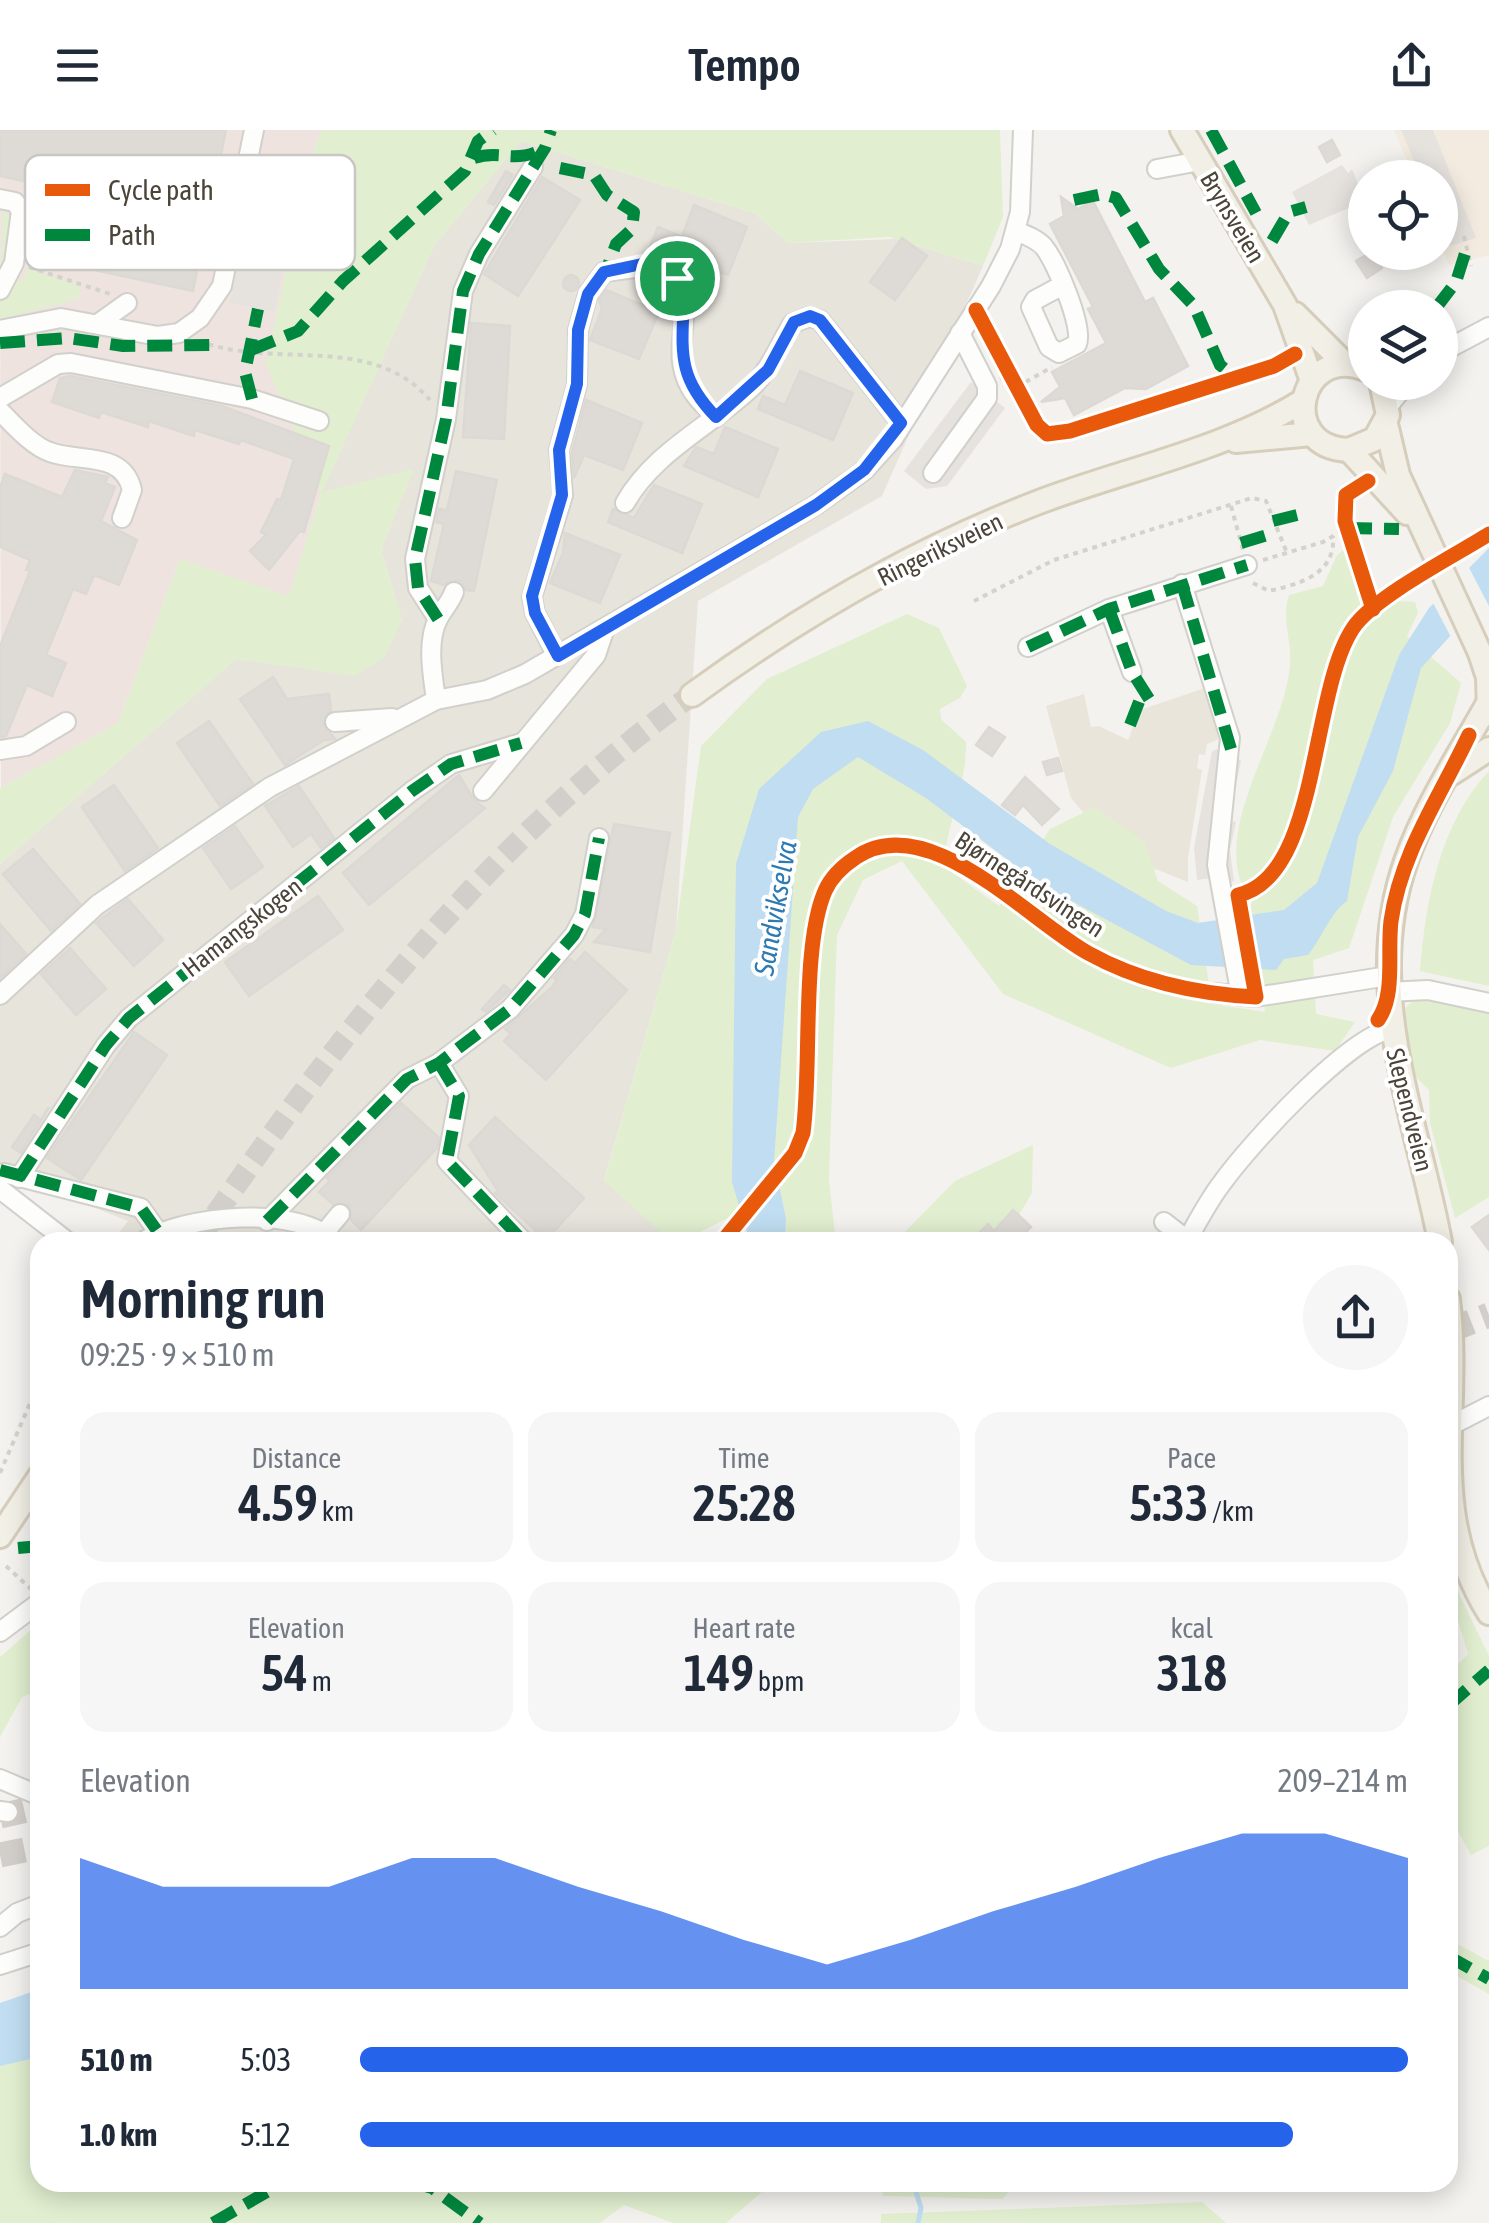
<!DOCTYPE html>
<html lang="en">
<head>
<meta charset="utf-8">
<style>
  :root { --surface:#fff; --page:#f6f6f7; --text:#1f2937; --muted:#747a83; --accent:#2563eb }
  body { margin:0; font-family:"Asap Condensed",sans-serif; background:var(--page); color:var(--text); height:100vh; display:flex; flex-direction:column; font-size:38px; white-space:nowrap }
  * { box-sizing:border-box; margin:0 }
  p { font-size:32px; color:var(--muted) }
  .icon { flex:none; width:55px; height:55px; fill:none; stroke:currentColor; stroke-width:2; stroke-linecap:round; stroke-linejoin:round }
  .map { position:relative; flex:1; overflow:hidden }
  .sheet { position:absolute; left:30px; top:1102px; width:1428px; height:960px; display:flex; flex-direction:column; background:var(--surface); border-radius:30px; box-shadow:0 5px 25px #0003 }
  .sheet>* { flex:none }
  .controls { position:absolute; left:1348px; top:30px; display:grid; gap:20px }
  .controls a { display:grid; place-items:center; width:110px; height:110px; border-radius:50%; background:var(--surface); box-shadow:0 5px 25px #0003; font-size:50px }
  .pin { position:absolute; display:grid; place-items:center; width:85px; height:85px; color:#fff; margin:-42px; border:5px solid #fff; border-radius:50%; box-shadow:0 2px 10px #0007 }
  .round { display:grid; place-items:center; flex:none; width:105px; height:105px; border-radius:52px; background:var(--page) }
  .head { display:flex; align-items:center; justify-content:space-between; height:170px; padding:0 50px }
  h1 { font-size:55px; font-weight:600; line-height:75px }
  .stats { display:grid; grid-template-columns:repeat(3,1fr); gap:15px; height:170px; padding:10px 50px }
  .stats div { display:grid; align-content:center; border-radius:25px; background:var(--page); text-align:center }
  .stats b { font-size:50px; font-weight:600 }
  .stats small { font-size:28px; font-weight:400 }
  .stats p { font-size:28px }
  .chart { height:280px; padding:20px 50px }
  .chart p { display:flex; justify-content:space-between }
  .chart svg { width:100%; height:180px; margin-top:10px; fill:var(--accent); opacity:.7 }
  ul { padding:0 50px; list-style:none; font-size:32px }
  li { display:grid; grid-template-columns:160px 120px 1fr; align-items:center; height:75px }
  li i { height:25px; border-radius:12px; background:var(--accent) }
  header { display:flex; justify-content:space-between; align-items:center; height:130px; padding:0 50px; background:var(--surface); font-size:45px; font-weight:600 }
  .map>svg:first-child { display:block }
  .residential { fill:#e7e4dc }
  .commercial { fill:#f3ebdf }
  .education { fill:#eae5da }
  .medical { fill:#eee3df }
  .green { fill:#e1eecf }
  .parking { fill:#e6e3df }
  .water { fill:#c0ddf1 }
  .pier { fill:#f4f2ee }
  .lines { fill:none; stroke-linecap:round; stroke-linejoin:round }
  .stream { stroke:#c0ddf1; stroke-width:5 }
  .building { fill:#dedbd6; stroke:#dcd9d4; stroke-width:2.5; fill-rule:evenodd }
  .major-tunnel { stroke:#d2cfca; stroke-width:22; stroke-dasharray:22 11; stroke-linecap:butt }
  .highway-tunnel { stroke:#d2cfca; stroke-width:25; stroke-dasharray:25 12; stroke-linecap:butt }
  .minor-casing { stroke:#d2d0cb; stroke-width:22 }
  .major-casing { stroke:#d6cebb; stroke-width:28 }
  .path { stroke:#d3d2cc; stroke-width:4; stroke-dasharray:5 5; stroke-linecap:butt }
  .minor { stroke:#fdfdfc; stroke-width:18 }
  .major { stroke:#f2efe6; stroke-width:22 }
  .quiet { stroke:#00873e; stroke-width:12; stroke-dasharray:25 12; stroke-linecap:butt }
  .cycleway-casing { stroke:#fff; stroke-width:21 }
  .cycleway { stroke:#e8590c; stroke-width:15 }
  .route-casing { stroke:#fff; stroke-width:20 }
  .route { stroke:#2563eb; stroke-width:12 }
  .labels { text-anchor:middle; stroke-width:8; stroke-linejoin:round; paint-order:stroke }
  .street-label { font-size:25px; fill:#4b4439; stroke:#fff }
  .water-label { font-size:28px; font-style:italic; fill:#2e7ab2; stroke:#fff }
  .key { fill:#fff; stroke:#c9c7c4; stroke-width:2.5 }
  .key-label { font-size:28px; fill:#4b4439 }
</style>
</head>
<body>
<header><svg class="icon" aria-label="menu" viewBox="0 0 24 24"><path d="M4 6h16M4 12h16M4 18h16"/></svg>Tempo<svg class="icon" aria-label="share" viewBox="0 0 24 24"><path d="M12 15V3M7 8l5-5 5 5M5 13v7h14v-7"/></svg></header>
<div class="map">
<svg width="1489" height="2093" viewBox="0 0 1489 2093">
  <rect width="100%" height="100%" fill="#f4f2ee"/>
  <polygon class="residential" points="521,11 754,83 788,113 895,109 983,136 882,366 698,471 676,800 604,1050 672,1112 112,1112 128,1091 0,1040 0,734 236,529 354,545 402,490 381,420 413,340 321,363 434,116"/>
  <polygon class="commercial" points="1394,0 1489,0 1489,125 1449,135 1440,112 1440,48 1414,47"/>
  <polygon class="education" points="1208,557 1224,607 1207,614 1205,625 1199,624 1197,638 1202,640 1188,728 1188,752 1150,737 1082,681 1071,668 1046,576 1084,564 1091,597 1099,596 1128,610 1140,580"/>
  <polygon class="medical" points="0,0 322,0 310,29 335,291 321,363 289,467 180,429 118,593 1,658"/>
  <g class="green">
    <polygon points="322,0 1000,0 1003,87 983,136 889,107 788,113 754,83 521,11 434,116 322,362 414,339 381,420 402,490 385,527 354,546 236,529 0,734 0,658 118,593 180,429 289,466 321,363 266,234 310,29"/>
    <polygon points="3,80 14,91 14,103 8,106 9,125 2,147 22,152 27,138 81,156 78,169 0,189"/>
    <path d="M1345,419l26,67 27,-15 17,1 3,11 -11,23 54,47 -11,40 -57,94 -44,131 -36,12 3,54 39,8 -20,29 -75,-11 -89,28 -168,-74 -101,-133 -39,19 -26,55 -8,245 7,62h-51l1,-24 -8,-25 -98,49h-8l-68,-61 72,-251 25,-184 66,-67 140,-65 32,14 28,58 -7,12 -20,11 1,10 25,23c1,42 -19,82 -23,124l56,40 51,-77 45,-22 50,35 13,39 39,25 15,98 53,8 -16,-101 3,-9c-50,-64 34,-167 38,-238 2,-24 -9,-45 -1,-69l34,-9 14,-31z"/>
    <path d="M1489,641v215l-69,-15c5,-69 20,-148 69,-200z"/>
    <polygon points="1434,867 1489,880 1489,1067 1455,1088 1430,993 1429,960 1411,942 1397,884 1415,870"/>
    <polygon points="1033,1015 1032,1063 1003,1112 895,1112 955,1051"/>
    <polygon points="1448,1441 1489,1526 1489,1716 1471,1725 1448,1683 1448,1544 1468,1524 1448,1457"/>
    <polygon points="40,1492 40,1560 22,1567 0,1607 0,1527"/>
    <polygon points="1448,1809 1489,1831 1489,1864 1448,1841"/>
    <polygon points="40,1927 40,2052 772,2053 726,2093 673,2093 624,2075 600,2093 0,2093 0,1936"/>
    <polygon points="881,2053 881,2052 1017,2053 1002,2069 883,2066"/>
    <polygon points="1202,2072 1226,2093 881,2093 881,2084"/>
  </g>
  <g class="parking">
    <polygon points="1401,0 1433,0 1476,108 1450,116 1440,92 1440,48 1421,47"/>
    <polygon points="1342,35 1348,43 1352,39 1365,71 1309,95 1292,62"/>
    <polygon points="254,44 299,53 275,182 230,173"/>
    <polygon points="971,252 1005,278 947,356 926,359 904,341"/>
    <polygon points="1224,617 1241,631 1229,690 1236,692 1230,720 1234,751 1214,756 1212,748 1197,750 1194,718 1212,621"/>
  </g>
  <g class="water">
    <path d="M1489,418v67l-37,19 -31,34 -28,103 -35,66 -11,64c-17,12 -25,37 -39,54l-24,4 -8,11 -85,-5 -153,-82 -112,-85 -68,-41 -45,32 -15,28 -24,344 12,58 -1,23h-35l-18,-60 4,-318 23,-75 62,-57 47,-11 55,29 127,94 116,67 32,12 86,-13 33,-27 82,-228 30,-47z"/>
    <polygon points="40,1859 40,1927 0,1936 0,1873"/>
  </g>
  <g class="pier">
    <polygon points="1466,432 1489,476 1489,491 1453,511 1431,469"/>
    <polygon points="1247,781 1259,844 1229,842 1218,785"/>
  </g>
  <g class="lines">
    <polyline class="stream" points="913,2052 921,2078 918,2093"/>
  </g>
  <g class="building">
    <path d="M0,0h226l-33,161 -160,-34 14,-71 -47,-10zM91,28l88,18 -7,34 -88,-18z"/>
    <polygon points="1332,10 1340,25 1327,32 1319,17"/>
    <polygon points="506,41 513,45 494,75 488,72"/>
    <polygon points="542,47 580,70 518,166 484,144"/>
    <polygon points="1061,67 1078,79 1093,71 1145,172 1153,168 1188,236 1146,259 1125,258 1074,285 1065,268 1041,272 1060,257 1052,242 1106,213 1088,179 1093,177 1050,94 1064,86"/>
    <polygon points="694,75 747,97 728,145 649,119 658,97 682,107"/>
    <polygon points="902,108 927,126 895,170 870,152"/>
    <polygon points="1372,122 1382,138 1367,148 1356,131"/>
    <circle cx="571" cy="153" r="8"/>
    <polygon points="606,160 659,182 639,229 590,210 602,179 599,170"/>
    <polygon points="471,193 510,196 504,309 463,307"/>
    <polygon points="800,241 853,263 833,310 758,279 763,266 785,275"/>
    <polygon points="70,246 222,276 329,316 304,402 300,401 269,440 250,421 266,405 261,402 277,369 281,370 294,329 241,310 239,314 195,300 194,306 149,291 148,297 101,282 99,288 52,272 60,248"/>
    <polygon points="586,270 642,293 623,340 584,325 574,348 572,323"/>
    <polygon points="725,297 778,319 758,367 684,336 696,317 714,324"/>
    <polygon points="75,340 108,347 105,353 115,357 101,391 137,410 119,455 94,445 86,464 73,459 46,525 66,533 52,566 27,555 6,606 0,607 0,516 30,441 26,440 30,430 0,417 0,357 5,344 62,367"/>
    <polygon points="456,341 497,350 474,461 466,460 458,450 444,455 431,451 444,394 436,392 439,379 447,380"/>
    <polygon points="654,355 702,374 682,423 608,392 613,379 634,388"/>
    <polygon points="565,403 620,425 600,473 550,453 563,423"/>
    <polygon points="273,547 287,569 329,564 331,580 323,594 335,609 324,610 285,635 240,569"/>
    <polygon points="209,591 253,654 220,676 177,613"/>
    <polygon points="989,597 1005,607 992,626 976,615"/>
    <polygon points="1058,628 1062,641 1047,645 1043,632"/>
    <polygon points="459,645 474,670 485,678 369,775 343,743"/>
    <polygon points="1025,647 1059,679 1042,695 1023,675 1015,685 1002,675"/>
    <polygon points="114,655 158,718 125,741 82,677"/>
    <polygon points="299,656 334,708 321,718 311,704 293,717 265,676"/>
    <polygon points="614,694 670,703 650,822 594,812 606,799 593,797"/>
    <polygon points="235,696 263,737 231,759 203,718"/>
    <polygon points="33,719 80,774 51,801 3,744"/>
    <polygon points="318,766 343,800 249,866 225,832"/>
    <polygon points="128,769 163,810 134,836 96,793"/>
    <polygon points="0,794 26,824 0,848"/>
    <polygon points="70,818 106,859 76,885 41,844"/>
    <polygon points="585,822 627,860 546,950 504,911 511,904 505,899 552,857 557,850 554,848 570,829 575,833"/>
    <polygon points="504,855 510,860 486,882 482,879"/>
    <polygon points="134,902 167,925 81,1050 47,1028"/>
    <polygon points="401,973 439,1008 437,1018 361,1100 351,1090 349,1075 333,1074 319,1062 330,1051 327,1048"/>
    <polygon points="49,977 21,1023 12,1017 34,985 41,990"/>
    <polygon points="495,987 584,1068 546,1110 495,1063 498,1061 469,1015"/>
    <polygon points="1013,1080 1031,1097 1016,1112 970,1112 988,1094 994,1101"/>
    <polygon points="1489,1085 1489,1120 1472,1097"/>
  </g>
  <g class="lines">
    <path class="major-tunnel" d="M197,1112c138,-204 293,-403 495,-547"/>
    <g class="highway-tunnel">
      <polyline points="1448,1201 1489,1185"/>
      <polyline points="0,1686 40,1677"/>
      <polyline points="0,1725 40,1717"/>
    </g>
    <defs>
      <g id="minor">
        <polyline points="1157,39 1200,31"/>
        <polyline points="0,69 15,72 21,81 14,133 0,160"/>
        <path d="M1016,101c10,4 21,8 28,16 12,15 40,80 33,97l-18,9 -10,-6 -18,-40 4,-7 28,-15"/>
        <polyline points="99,193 127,173"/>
        <polyline points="0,200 61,188 158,206 179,203 200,188 222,156 254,0"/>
        <polyline points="1440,223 1489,197"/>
        <polyline points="0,268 58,234 71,233 252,269 319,291"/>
        <polyline points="1389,275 1408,252"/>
        <path d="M0,281c13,13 32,35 50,41 28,11 73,-2 82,38l-10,28"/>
        <polyline points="933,343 987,268 987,256 960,203"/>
        <path d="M625,373c29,-51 84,-76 126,-115 20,-19 28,-43 42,-65l16,-6 11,3 81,103"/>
        <polyline points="1182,454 1230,608 1217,735 1241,866"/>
        <polyline points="1109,479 1132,542"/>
        <polyline points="438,489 418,458 415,429 446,289 463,161 479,124 533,37"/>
        <polyline points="1028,517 1109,479 1247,435"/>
        <path d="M557,526l-22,-43 -3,-16 31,-102 -4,-45 18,-65 1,-55 10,-36 16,-22 55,-7c49,38 6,77 31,122 6,12 17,21 26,30"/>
        <path d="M436,570c-3,-23 -10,-58 2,-81 5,-10 12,-16 16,-27"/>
        <polyline points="335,592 392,588"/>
        <polyline points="0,620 26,616 66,592"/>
        <polyline points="483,661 596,525 604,501"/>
        <polyline points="1387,862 1428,860 1489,873"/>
        <polyline points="1215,863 1256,867 1388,846"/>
        <polyline points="0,865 97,775 270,657 436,570 487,560 525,544 816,375 865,340 893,309 991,156 1010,119 1020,82 1023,0"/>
        <polyline points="439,933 459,966 447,1031 524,1112"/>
        <polyline points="4,1043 141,1078 158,1102"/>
        <polyline points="19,1048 106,915 129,888 412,661 451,634 521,613"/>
        <polyline points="0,1059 68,1112"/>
        <polyline points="267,1091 407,949 439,933 510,879 574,805 585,784 599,708"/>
        <polyline points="1164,1092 1187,1110"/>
        <polyline points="325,1102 340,1084"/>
        <path d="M142,1112c43,-27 155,-38 193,0"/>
        <path d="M1186,1112c11,-19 22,-41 36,-59 28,-39 125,-145 169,-154"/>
        <polyline points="1450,1296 1489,1276"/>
        <polyline points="0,1502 40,1472"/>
        <polyline points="0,1649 40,1666"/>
        <polyline points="0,1681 8,1682"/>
        <polyline points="0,1797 17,1783 40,1774"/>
        <polyline points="0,1835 40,1822"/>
      </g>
      <g id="major">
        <polyline points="1182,0 1285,175 1312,251"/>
        <polyline points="1295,184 1345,234"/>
        <path d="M1365,239c-67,-26 -89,79 -16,81l26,-11 13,-24 -7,-33"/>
        <polyline points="1386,294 1398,345 1480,523 1488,547 1489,584"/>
        <polyline points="1236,311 1312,304"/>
        <polyline points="1349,320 1407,383"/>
        <path d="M692,565c107,-78 224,-146 347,-193 87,-33 185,-52 264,-101"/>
        <polyline points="1452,643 1489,619"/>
        <path d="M1440,1112c-24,-127 -79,-252 -34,-381 19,-54 53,-106 81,-156"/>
        <path d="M1448,1169c14,113 -23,211 41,314"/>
        <polyline points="0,1406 40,1346"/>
      </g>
    </defs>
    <use href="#minor" class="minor-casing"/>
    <use href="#major" class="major-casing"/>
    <g class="path">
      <polyline points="1464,106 1471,136"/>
      <polyline points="29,137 110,164"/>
      <path d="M199,211c76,29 172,-9 231,59"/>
      <polyline points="1000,249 1010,244"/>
      <polyline points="1017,257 1052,237"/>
      <polyline points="1231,376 1243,420"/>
      <polyline points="1263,430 1323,412 1347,398"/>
      <path d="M1253,453l16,8c31,-7 67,-17 64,-55"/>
      <polyline points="974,471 1054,430 1252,368 1266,371 1287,423"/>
      <polyline points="0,1343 40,1250"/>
      <polyline points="6,1436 31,1459"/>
    </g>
    <use href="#minor" class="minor"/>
    <use href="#major" class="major"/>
    <g class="quiet">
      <polyline points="1211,0 1256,83"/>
      <path d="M474,28c27,-9 41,7 71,-10"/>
      <polyline points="560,38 594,45 607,65 634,82 632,99 616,114 606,141"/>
      <polyline points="1074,70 1102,64 1116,68 1159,139 1194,176 1220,235 1236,248"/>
      <polyline points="1272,111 1289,82 1306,77"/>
      <polyline points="1436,178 1456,152 1467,117"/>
      <polyline points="0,213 68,208 123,216 210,215"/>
      <polyline points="251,220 298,201 343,151 465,41 478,11 493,0"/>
      <polyline points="252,269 245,242 258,179"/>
      <polyline points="1273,391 1297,385"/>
      <polyline points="1347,398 1399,399"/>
      <polyline points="1241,413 1267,405"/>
      <polyline points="1182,454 1231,619"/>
      <polyline points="1109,479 1132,542 1151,572"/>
      <polyline points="438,489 418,458 415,429 446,289 463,161 479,124 545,18 551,0"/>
      <polyline points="1028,517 1109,479 1247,435"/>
      <polyline points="1130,595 1144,559"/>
      <polyline points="439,933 459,966 447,1031 524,1112"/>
      <polyline points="0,1040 141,1078 158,1102"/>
      <polyline points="19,1048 106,915 129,888 412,661 451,634 521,613"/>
      <polyline points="267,1091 407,949 439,933 510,879 574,805 585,784 599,708"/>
      <polyline points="18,1418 40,1416"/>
      <polyline points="1448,1576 1489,1540"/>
      <polyline points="1448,1826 1489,1849"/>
      <polyline points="412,2052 432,2058 480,2093"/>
      <polyline points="213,2093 279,2055 300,2052"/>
    </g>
    <defs>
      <g id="cycleway">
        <polyline points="976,180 1037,295 1047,304 1070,301 1274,236 1295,224"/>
        <polyline points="1368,351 1346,365 1345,391 1373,479"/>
        <path d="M1378,890c18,-26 9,-67 13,-99 10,-69 49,-124 78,-186"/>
        <path d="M722,1112l73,-89 8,-20c9,-65 -2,-187 22,-242 6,-14 18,-25 30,-33 72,-51 173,62 233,95 52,29 109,41 168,44l-18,-102c84,-18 71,-210 118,-271 24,-30 98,-68 133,-90"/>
      </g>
    </defs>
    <use href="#cycleway" class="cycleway-casing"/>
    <use href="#cycleway" class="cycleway"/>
  </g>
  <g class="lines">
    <defs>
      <path id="route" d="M642,134l17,1 25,26c-1,56 -10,83 32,126l52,-47 26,-48 16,-6 10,4 81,103 -37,47 -48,35 -258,151 -23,-43 -3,-17 30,-101 -3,-45 18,-66 1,-54 10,-36 16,-22z"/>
    </defs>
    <use href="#route" class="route-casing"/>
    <use href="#route" class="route"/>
  </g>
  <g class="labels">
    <g class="street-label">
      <text transform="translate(1233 87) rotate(59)" y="9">Brynsveien</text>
      <text transform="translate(940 419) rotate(-26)" y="9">Ringeriksveien</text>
      <text transform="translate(1030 754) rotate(33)" y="9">Bjørnegårdsvingen</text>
      <text transform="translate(242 797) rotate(-38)" y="9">Hamangskogen</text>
      <text transform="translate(1410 980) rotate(76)" y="9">Slependveien</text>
    </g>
    <g class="water-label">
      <text transform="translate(775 778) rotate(-80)" y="10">Sandvikselva</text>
    </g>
  </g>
  <rect x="25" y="25" width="330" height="115" rx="15" class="key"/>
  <rect x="45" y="54" width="45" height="12" fill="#e8590c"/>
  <rect x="45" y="99" width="45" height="12" fill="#00873e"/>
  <g class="key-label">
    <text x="108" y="70">Cycle path</text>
    <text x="108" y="115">Path</text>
  </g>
</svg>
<div class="controls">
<a><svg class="icon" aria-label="locate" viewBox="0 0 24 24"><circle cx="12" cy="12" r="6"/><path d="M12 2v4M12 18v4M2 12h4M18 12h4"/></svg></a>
<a><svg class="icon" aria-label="layers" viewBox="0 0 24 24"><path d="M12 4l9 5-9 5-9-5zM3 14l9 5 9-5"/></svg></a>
</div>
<div class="pin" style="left:677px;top:148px;background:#1e9e55"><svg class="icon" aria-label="arrive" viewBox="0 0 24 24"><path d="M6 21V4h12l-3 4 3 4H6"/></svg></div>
<section class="sheet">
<div class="head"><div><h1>Morning run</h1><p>09:25 · 9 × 510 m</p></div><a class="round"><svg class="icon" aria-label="share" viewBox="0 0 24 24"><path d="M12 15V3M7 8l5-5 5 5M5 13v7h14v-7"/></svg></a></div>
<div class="stats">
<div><p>Distance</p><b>4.59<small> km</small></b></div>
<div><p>Time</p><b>25:28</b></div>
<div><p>Pace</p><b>5:33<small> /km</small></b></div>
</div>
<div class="stats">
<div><p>Elevation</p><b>54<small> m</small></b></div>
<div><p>Heart rate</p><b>149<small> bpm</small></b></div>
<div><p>kcal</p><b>318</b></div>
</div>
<div class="chart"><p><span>Elevation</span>209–214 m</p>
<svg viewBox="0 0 160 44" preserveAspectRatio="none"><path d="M0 44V12L10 19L20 19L30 19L40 12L50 12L60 19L70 25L80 32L90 38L100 32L110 25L120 19L130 12L140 6L150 6L160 12V44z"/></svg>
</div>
<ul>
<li><b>510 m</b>5:03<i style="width:100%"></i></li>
<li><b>1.0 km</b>5:12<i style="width:89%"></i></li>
</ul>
</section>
</div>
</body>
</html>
